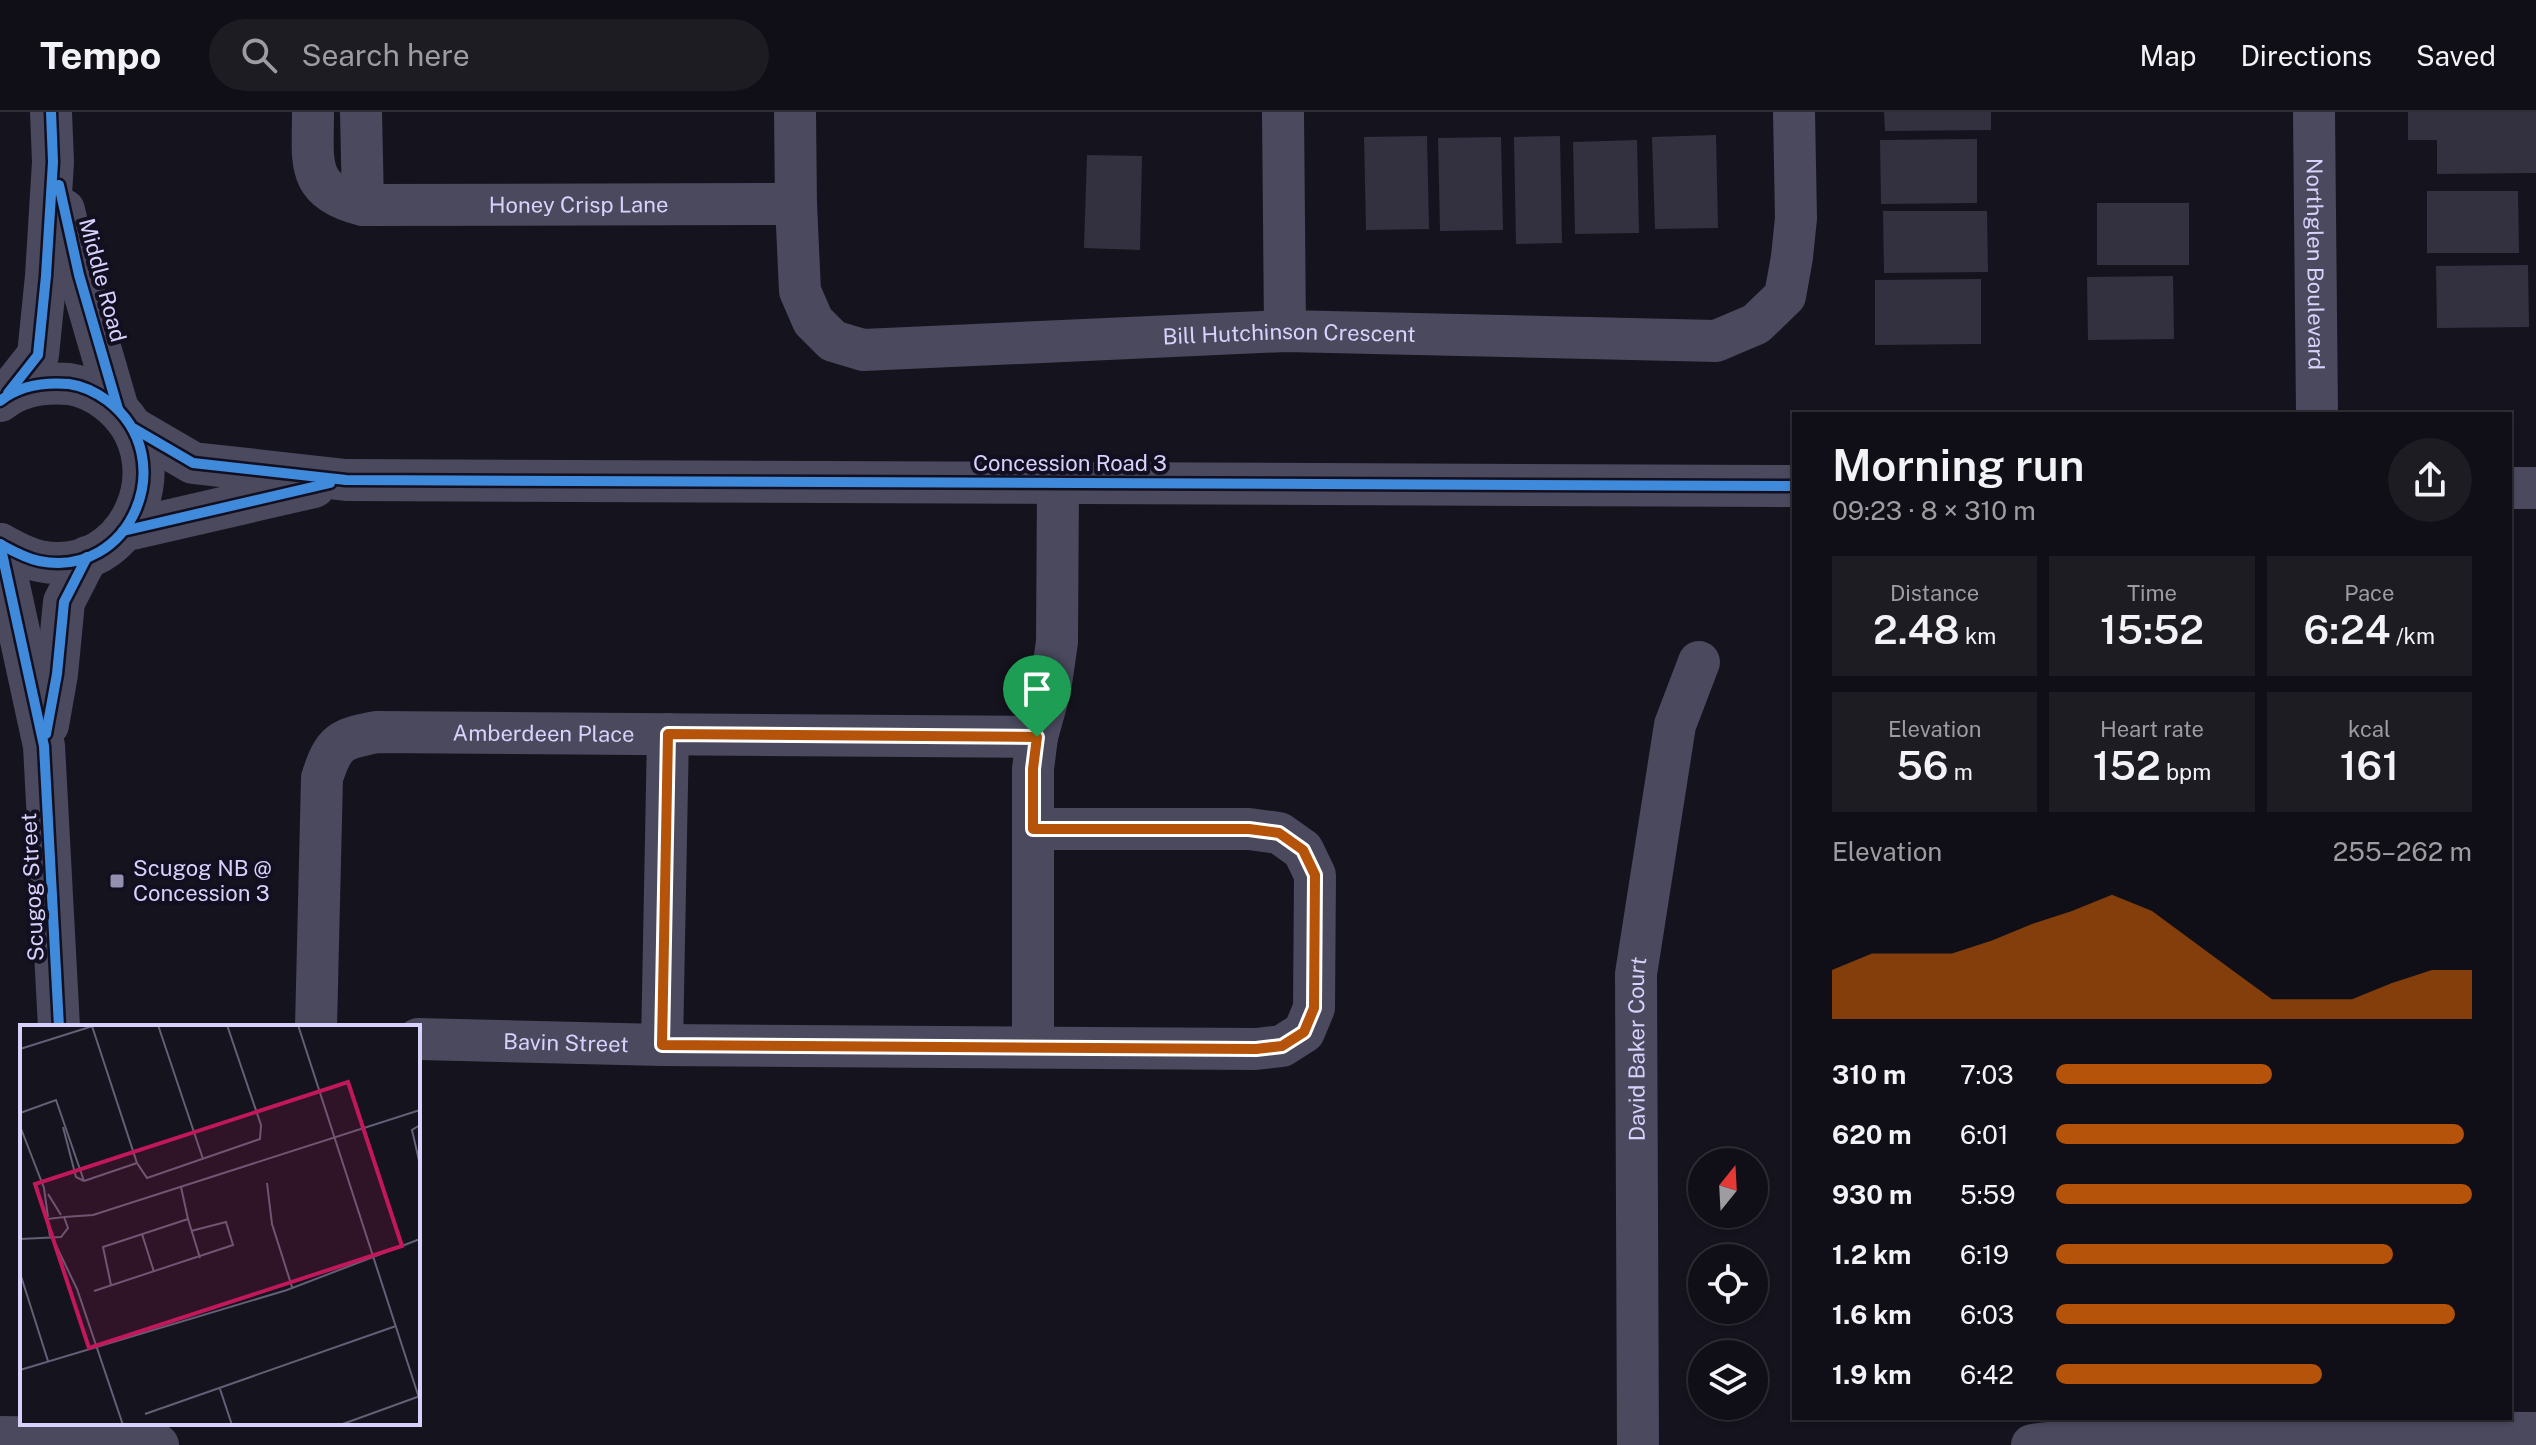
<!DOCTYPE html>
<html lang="en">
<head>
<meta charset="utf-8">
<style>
  :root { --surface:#100e16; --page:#1e1c23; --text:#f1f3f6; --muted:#9c9ca1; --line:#302e35; --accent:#b45309 }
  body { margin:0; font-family:"Public Sans",sans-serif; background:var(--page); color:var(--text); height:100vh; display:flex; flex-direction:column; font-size:30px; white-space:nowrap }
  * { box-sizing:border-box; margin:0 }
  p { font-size:26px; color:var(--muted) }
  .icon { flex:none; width:44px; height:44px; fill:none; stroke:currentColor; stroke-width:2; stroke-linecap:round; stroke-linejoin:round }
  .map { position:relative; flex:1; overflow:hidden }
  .panel { position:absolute; left:1792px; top:300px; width:720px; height:1008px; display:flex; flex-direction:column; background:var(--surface); border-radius:0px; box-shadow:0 2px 6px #0004,0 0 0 2px var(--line) }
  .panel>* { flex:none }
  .needle { width:52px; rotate:18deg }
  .fabs { position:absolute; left:1688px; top:1036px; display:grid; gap:16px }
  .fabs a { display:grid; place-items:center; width:80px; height:80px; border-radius:50%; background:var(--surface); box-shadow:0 2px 6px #0004,0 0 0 2px var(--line); font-size:40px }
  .pin { position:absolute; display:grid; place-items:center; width:68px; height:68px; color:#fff; margin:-82px -34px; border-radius:50% 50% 50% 0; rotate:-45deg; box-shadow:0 0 8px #0007 }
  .pin .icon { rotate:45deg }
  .round { display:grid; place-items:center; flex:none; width:84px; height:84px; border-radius:42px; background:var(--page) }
  .headline { display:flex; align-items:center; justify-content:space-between; height:136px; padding:0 40px }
  h1 { font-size:44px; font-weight:600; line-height:60px }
  .figures { display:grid; grid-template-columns:repeat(3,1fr); gap:12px; height:136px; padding:8px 40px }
  .figures div { display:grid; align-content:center; border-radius:0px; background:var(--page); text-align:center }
  .figures b { font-size:40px; font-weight:600 }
  .figures small { font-size:22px; font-weight:400 }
  .figures p { font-size:22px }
  .chart { height:224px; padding:16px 40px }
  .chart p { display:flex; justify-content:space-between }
  .chart svg { width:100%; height:144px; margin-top:8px; fill:var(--accent); opacity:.7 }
  ul { padding:0 40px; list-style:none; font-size:26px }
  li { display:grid; grid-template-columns:128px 96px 1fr; align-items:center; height:60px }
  li i { height:20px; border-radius:10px; background:var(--accent) }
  header { display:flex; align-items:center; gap:48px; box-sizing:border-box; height:112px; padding:0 40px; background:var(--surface); border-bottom:2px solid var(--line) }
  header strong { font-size:38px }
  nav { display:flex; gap:44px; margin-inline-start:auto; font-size:28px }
  .search { width:560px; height:72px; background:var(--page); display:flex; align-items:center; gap:20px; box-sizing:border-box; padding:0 28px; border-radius:44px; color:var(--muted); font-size:30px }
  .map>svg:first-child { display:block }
  .building { fill:#33313f }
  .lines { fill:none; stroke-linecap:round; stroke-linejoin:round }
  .minor { stroke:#4a495d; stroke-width:42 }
  .cycleway-casing { stroke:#120f21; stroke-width:15 }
  .cycleway { stroke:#408adc; stroke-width:10 }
  .route-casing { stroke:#fff; stroke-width:16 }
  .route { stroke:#b45309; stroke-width:10 }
  .poi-dot { fill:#938fae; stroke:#120f21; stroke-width:3 }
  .labels { text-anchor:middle; stroke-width:8; stroke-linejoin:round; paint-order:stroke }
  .street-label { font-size:22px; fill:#d7d2fc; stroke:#120f21 }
  .poi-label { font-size:22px; fill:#d7d2fc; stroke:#120f21; text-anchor:start }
  .inset-road { fill:none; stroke:#635f76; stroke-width:2 }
  .view { fill:#c2185b; fill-opacity:0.15; stroke:#c2185b; stroke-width:4 }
  .inset-edge { fill:none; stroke:#d7d2fc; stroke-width:4 }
</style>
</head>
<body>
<header>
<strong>Tempo</strong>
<div class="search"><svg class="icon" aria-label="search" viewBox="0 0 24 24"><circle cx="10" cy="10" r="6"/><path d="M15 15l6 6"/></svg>Search here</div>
<nav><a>Map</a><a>Directions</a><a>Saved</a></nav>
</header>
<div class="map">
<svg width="2536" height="1333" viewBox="0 0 2536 1333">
  <rect width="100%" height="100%" fill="#15131d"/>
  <g class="building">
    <polygon points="1884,0 1991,0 1991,18 1885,19"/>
    <polygon points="2408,0 2536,0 2536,61 2437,62 2437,28 2408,28"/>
    <polygon points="1716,23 1718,116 1655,117 1652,25"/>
    <polygon points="1427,24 1429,117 1366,118 1364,25"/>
    <polygon points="1560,24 1562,131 1516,132 1514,25"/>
    <polygon points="1501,25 1503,118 1440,119 1438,26"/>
    <polygon points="1977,27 1977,91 1881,92 1880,28"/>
    <polygon points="1637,28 1639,121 1575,122 1573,30"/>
    <polygon points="1087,43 1142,44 1140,138 1084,136"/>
    <polygon points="2427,79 2518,79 2519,141 2427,141"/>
    <rect x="2097" y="91" width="92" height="62"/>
    <polygon points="1883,99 1987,99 1988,160 1884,161"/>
    <polygon points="2528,153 2529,215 2437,216 2436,154"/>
    <polygon points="2173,164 2174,227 2088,228 2087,165"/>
    <polygon points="1981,167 1981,232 1875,233 1875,168"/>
  </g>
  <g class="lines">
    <g class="minor">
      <path id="s1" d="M313,0c0,51 -8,79 50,93l433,-1"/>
      <polyline points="361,0 363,93"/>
      <path id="s2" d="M795,0l1,92 4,87 13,30 20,20 30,9 422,-19 431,10 40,-17 29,-28 7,-39 4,-39 -2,-106"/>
      <polyline points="1283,0 1285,219"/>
      <path id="s3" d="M2314,0l3,302"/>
      <polyline points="64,98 79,163 118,297"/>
      <polyline points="4,286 38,243 46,164 53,50 51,0"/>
      <path d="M0,289c20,-16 45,-19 69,-17 15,2 28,9 39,17 74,57 23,179 -69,160 -14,-3 -26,-10 -39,-17"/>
      <polyline points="133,316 193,351 346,368 1794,374"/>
      <polyline points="2510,376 2536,376"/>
      <polyline points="123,419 314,375"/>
      <polyline points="0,432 44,634 59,915"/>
      <polyline points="48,613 57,562 64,490 87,445"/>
      <path id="s4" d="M316,915l6,-249c12,-37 18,-39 55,-46l660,5 13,-47 7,-48 1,-159"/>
      <path id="s5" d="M418,927l244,6 594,4 26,-3 22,-14 10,-24 1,-133 -12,-25 -24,-17 -30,-4h-216"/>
      <polyline points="662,933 668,622"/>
      <polyline points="1033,935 1033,657 1037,625"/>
      <polyline points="0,1325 71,1326 158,1333"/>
      <path id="s6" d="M1638,1333l-2,-471 39,-249 24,-63"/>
      <polyline points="2032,1333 2099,1325 2259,1319 2536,1321"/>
    </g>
    <defs>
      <g id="cycleway">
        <polyline points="59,73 79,163 118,297"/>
        <polyline points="8,281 38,243 46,164 53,50 51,0"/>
        <path d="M0,289c20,-16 45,-19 69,-17 15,2 28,9 39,17 74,57 23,179 -69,160 -14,-3 -26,-10 -39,-17"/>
        <polyline points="133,316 193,351 346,368 1794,374"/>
        <polyline points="123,419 330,371"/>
        <polyline points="0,432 44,634 59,915"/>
        <polyline points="46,622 57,562 64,490 87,445"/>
      </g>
    </defs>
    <use href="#cycleway" class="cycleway-casing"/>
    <use href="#cycleway" class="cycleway"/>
  </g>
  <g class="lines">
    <defs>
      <polygon id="route" points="668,622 1037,625 1033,657 1033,717 1249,717 1279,721 1303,738 1315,763 1314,896 1304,920 1282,934 1256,937 662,933"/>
    </defs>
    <use href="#route" class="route-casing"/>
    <use href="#route" class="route"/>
  </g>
  <rect class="poi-dot" x="109" y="761" width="16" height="16" rx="4"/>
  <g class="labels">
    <g class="street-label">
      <text dy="8" stroke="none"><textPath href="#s1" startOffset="336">Honey Crisp Lane</textPath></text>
      <text dy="8" stroke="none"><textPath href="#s3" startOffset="152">Northglen Boulevard</textPath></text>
      <text transform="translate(103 168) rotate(75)" y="8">Middle Road</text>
      <text dy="8" stroke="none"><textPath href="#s2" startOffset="698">Bill Hutchinson Crescent</textPath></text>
      <text x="1070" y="359">Concession Road 3</text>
      <text dy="8" stroke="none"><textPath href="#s4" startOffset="494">Amberdeen Place</textPath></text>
      <text transform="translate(32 775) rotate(-93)" y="8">Scugog Street</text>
      <text dy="8" stroke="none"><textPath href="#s5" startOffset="148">Bavin Street</textPath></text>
      <text dy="8" stroke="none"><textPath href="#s6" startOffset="396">David Baker Court</textPath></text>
    </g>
    <g class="poi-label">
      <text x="133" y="764">Scugog NB @<tspan x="133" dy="25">Concession 3</tspan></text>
    </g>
  </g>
  <g transform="translate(20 913)">
    <rect width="400" height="400" fill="#15131d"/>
    <path class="inset-road" d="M138,0l45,134M278,0l122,376M72,1l45,137 10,15 113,-39 1,-14 -34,-100M0,24l73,-23M0,88l36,-13 28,81M400,100l-8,5 8,35M0,101l24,62 4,29M43,102l13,50 8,4M64,156l53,-18M247,158l5,41 20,63M28,169l13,21M44,192l29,-2 327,-105M168,194l12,39M122,209l12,38M32,212l25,52 46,136M0,214l41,-2 7,-9 -4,-11 -17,2 3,17M0,248l28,88M91,260l-8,-38 85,-28 -7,-32M74,266l139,-46 -7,-23 -35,9M0,345l267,-80 133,-51M200,364l12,36M125,389l251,-88M320,400l80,-29"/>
    <path class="view" d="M328,57l54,164 -313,102 -54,-164z"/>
    <rect width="400" height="400" class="inset-edge"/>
  </g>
</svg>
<div class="fabs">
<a><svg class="needle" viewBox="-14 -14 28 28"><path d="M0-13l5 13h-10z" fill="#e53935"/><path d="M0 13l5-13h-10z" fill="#9c9ca1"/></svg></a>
<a><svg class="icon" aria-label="locate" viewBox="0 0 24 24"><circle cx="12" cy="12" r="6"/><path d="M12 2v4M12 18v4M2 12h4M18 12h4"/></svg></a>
<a><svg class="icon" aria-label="layers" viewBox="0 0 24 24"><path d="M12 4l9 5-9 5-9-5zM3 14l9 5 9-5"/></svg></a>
</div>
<div class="pin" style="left:1037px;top:625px;background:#1e9e55"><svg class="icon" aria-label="arrive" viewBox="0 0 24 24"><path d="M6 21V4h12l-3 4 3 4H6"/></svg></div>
<section class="panel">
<div class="headline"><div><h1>Morning run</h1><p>09:23 · 8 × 310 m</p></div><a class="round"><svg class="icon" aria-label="share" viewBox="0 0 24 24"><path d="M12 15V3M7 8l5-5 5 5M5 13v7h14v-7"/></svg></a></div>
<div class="figures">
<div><p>Distance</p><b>2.48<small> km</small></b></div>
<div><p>Time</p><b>15:52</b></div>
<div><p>Pace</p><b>6:24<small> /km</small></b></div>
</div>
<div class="figures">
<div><p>Elevation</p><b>56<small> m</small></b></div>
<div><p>Heart rate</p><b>152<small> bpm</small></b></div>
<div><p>kcal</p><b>161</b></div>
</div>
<div class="chart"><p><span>Elevation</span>255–262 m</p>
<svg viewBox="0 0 160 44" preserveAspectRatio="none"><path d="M0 44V29L10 24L20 24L30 24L40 20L50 15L60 11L70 6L80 11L90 20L100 29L110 38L120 38L130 38L140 33L150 29L160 29V44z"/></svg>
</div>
<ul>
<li><b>310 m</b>7:03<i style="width:52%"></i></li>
<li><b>620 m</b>6:01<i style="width:98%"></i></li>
<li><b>930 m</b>5:59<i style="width:100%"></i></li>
<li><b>1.2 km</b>6:19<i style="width:81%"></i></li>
<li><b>1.6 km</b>6:03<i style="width:96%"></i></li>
<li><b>1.9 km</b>6:42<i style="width:64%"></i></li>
</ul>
</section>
</div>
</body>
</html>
